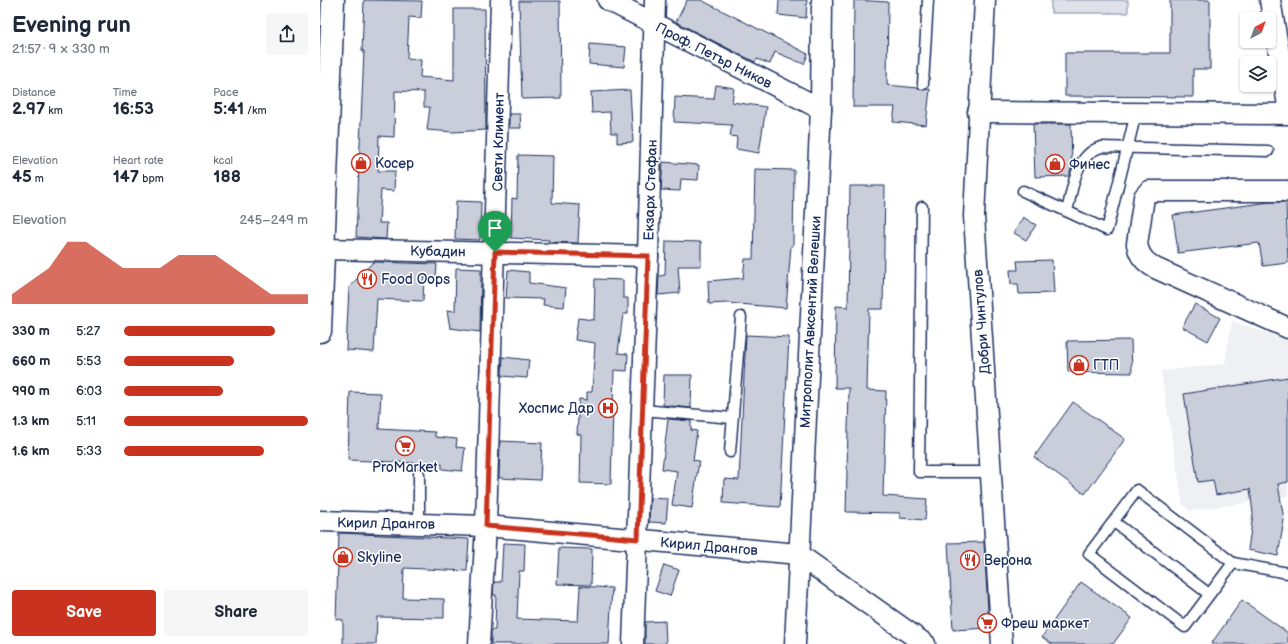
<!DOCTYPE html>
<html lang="en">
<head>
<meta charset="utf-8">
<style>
  :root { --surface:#fff; --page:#f6f6f7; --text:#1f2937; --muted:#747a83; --accent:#c8321e }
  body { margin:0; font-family:"Balsamiq Sans",sans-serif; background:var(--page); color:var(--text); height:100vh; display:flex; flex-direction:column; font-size:15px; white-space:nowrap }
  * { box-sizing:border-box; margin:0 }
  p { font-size:13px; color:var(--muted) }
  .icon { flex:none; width:22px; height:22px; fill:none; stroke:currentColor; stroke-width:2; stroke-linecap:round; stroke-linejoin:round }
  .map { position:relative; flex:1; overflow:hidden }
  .side { display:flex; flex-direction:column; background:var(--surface); width:320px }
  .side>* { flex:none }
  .needle { width:26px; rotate:41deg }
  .fabs { position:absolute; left:920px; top:12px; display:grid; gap:8px }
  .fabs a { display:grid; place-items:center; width:36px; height:36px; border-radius:4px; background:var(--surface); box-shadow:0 1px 3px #0004; font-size:20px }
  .pin { position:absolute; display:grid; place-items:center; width:34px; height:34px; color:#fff; margin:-41px -17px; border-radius:50% 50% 50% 0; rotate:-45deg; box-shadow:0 0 4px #0007 }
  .pin .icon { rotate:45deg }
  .round { display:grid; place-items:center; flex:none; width:42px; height:42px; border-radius:4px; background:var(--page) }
  .head { display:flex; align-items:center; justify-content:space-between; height:68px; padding:0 12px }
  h1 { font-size:22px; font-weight:700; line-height:30px }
  .metrics { display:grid; grid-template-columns:repeat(3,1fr); gap:6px; height:68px; padding:4px 12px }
  .metrics div { display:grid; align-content:center }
  .metrics b { font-size:17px; font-weight:700 }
  .metrics small { font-size:11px; font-weight:400 }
  .metrics p { font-size:11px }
  .chart { height:112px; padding:8px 12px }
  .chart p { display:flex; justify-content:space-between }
  .chart svg { width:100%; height:72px; margin-top:4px; fill:var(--accent); opacity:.7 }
  .button { display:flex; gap:8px; margin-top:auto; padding:8px 12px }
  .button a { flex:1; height:46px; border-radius:4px; background:var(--accent); color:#fff; font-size:16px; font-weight:700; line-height:46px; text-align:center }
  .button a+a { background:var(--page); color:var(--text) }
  ul { padding:0 12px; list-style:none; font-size:13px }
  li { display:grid; grid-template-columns:64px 48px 1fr; align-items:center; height:30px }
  li i { height:10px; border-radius:5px; background:var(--accent) }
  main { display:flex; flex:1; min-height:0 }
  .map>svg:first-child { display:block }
  .built { fill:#eff0f4 }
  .green { fill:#dee1e7; stroke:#7c88a2 }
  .building { fill:#caceda; stroke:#1b2f5e }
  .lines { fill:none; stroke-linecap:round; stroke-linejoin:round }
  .service-casing { stroke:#1b2f5e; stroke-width:13 }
  .minor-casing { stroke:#1b2f5e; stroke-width:23 }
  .primary-casing { stroke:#1b2f5e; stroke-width:25 }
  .service { stroke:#fff; stroke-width:10 }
  .minor { stroke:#fff; stroke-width:20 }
  .primary { stroke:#fff; stroke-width:22 }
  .route-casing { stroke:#fff; stroke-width:8 }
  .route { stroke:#c8321e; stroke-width:5 }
  .labels { text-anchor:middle; stroke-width:3; stroke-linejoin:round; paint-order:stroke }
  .street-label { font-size:14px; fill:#1b2f5e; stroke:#fff }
  .poi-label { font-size:14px; fill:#1b2f5e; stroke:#fff; text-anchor:start }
</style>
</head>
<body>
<main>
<section class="side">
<div class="head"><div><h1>Evening run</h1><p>21:57 · 9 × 330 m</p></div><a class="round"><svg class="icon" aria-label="share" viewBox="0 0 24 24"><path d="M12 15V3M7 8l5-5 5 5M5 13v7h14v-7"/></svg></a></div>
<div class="metrics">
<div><p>Distance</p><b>2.97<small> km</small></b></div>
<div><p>Time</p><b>16:53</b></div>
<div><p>Pace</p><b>5:41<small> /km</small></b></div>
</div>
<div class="metrics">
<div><p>Elevation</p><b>45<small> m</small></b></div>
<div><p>Heart rate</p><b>147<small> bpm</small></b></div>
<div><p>kcal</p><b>188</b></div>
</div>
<div class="chart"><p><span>Elevation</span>245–249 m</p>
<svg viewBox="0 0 160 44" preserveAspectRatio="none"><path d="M0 44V38L10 30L20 22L30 6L40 6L50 14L60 22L70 22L80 22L90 14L100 14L110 14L120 22L130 30L140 38L150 38L160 38V44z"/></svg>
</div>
<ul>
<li><b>330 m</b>5:27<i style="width:82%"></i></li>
<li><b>660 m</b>5:53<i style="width:60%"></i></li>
<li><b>990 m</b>6:03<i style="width:54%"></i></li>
<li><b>1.3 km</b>5:11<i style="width:100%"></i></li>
<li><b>1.6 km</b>5:33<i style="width:76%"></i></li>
</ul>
<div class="button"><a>Save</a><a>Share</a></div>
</section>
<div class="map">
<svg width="968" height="644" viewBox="0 0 968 644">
  <rect width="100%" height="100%" fill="#fff"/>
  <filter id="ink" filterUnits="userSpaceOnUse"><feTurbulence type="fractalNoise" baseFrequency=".025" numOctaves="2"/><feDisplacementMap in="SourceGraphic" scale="8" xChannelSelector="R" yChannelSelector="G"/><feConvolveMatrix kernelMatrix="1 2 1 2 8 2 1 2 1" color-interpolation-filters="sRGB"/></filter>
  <g filter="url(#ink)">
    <polygon class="built" points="912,321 968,340 968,496 870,511 863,505 841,371 905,364"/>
    <rect class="green" x="731" y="0" width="77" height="13"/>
    <g class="building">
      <polygon points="44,0 102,1 101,18 89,17 87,59 101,60 100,77 134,80 134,9 165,9 166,130 133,132 107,130 110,107 104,107 104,92 75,91 74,137 59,136 58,171 75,171 74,191 61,190 59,223 67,223 66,239 36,237 44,51 42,51"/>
      <polygon points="367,0 381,0 488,54 484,64 455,52 450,64 437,59 435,62 356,22"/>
      <polygon points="459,0 487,0 486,18 458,15"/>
      <polygon points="534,0 568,2 567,85 598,88 602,90 610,89 606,125 573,122 575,107 533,107"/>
      <polygon points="850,0 890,0 890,69 873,69 873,97 745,96 745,53 850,53"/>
      <polygon points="199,1 240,1 241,98 202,99"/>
      <polygon points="270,44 306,47 304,67 269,64"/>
      <polygon points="396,85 414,88 412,102 446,107 439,153 416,149 417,137 410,136 412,125 354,122 355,97 394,99"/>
      <polygon points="310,90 313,142 297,143 297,133 291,133 290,112 272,113 271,92"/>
      <polygon points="189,114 200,114 201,128 189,128"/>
      <polygon points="713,124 751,124 752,166 749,176 715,177"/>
      <polygon points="198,155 233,156 232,203 260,205 258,243 228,242 229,240 191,238 192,198 197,199"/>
      <polygon points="343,162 379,165 378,180 361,179 360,191 341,190"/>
      <polygon points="435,169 474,170 473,246 471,246 466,308 407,303 389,304 388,281 423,278 425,259 433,259"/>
      <polygon points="530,186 565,186 563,309 549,309 547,390 566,391 563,496 607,499 605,520 580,518 580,513 526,512 529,388 515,388 516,306 528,307"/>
      <polygon points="136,201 161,202 160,240 135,239"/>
      <polygon points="950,202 966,202 968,263 943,266 939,243 858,253 853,215"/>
      <polygon points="703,217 716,225 706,240 694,233"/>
      <polygon points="346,241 381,242 381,266 358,266 360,293 338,295 339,276 345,275"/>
      <polygon points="732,260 734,293 699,294 698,284 691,284 690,270 698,270 697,261"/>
      <polygon points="53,262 117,264 116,278 104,278 103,301 57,299 54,352 26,350 29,287"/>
      <polygon points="136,268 161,269 160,332 130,328 127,310 135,311"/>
      <polygon points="188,270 209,272 209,283 246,288 244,307 223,305 224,299 186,298"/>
      <polygon points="275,279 303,280 303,298 308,298 308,314 303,314 298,353 308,354 307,371 294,370 291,484 260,483 261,435 257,434 259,399 267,400 267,392 272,392 275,343 255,340 258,318 274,320"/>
      <polygon points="875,304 900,318 888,341 862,327"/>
      <polygon points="426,335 469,337 460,507 403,503 404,479 419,480"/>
      <polygon points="811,340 812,373 748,372 747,341"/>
      <polygon points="183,357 209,360 207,378 182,376"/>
      <polygon points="344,375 372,375 371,408 343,405"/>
      <polygon points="968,377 968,482 958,484 964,520 958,556 928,550 933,514 930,489 896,495 893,480 878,482 864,394"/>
      <polygon points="30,392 61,393 59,429 115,432 115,437 137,439 136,447 145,448 142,471 122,469 122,464 28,460"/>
      <polygon points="753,402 805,439 765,494 714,457"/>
      <polygon points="348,419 371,421 371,430 377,431 373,460 379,461 372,508 352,505 357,471 342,469"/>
      <polygon points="180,441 222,443 220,480 179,478"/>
      <polygon points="330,498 348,499 346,523 329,522"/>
      <polygon points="19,533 149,539 147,571 84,568 83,598 124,599 124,618 57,617 56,644 23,644 23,620 16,619"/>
      <polygon points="664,542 669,628 633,630 628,543"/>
      <polygon points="183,543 205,544 204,571 199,571 197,619 258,621 260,586 292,588 289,644 171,644 171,630 175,630 176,595 173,595 174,582 181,582"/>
      <polygon points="239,548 272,549 271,585 237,584"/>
      <polygon points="344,565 359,570 350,596 335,591"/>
      <polygon points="761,582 812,618 793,644 732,644 722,637"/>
      <polygon points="922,600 968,633 968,644 891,644"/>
      <polygon points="345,621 346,644 325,644 325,622"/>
    </g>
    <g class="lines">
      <defs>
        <g id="service">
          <polyline points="603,84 608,0"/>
          <polyline points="703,191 787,230 816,113"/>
          <polyline points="602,207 599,472 671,472"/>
          <path d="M747,211c6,-23 8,-56 34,-64l167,4"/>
          <polyline points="323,410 412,418"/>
          <polyline points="410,452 421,317"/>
          <polygon points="817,490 913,563 865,627 769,554"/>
          <polyline points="794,522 889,594"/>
          <polyline points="99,524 99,474"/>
          <polyline points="913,563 968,573"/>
        </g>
        <g id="minor">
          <polyline points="288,0 501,109"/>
          <polyline points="665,0 654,216 682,644"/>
          <polyline points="950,0 968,105"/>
          <polyline points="658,112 968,114"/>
          <path d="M968,191h-139l-5,6 -7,47c2,12 8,18 18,24l133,60"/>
          <polyline points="3,249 328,256"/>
          <polyline points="0,521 166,526 478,554 605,644"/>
          <polyline points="159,644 166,526 181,0"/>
          <polyline points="313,644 328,256 335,0"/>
          <polyline points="475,644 501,109 502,0"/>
        </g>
        <polyline id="primary" points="0,331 13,0"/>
      </defs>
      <use href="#service" class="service-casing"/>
      <use href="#minor" class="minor-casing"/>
      <use href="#primary" class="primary-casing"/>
      <use href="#service" class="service"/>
      <use href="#minor" class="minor"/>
      <use href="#primary" class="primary"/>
    </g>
  </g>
  <g class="lines" filter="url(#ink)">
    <defs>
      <polygon id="route" points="175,252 328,256 318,539 166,526"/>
    </defs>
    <use href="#route" class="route-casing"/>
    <use href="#route" class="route"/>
  </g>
  <defs>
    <symbol id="shop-ring" viewBox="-11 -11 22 22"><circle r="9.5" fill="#fff" stroke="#c8321e" stroke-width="1.5"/><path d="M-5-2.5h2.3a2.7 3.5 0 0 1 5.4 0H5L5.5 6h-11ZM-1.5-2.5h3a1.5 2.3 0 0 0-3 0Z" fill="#c8321e"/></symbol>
    <symbol id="restaurant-ring" viewBox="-11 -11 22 22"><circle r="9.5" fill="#fff" stroke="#c8321e" stroke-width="1.5"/><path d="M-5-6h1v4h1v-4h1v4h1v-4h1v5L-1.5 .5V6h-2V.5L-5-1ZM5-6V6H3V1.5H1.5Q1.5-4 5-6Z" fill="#c8321e"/></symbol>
    <symbol id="hospital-ring" viewBox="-11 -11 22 22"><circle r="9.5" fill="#fff" stroke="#c8321e" stroke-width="1.5"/><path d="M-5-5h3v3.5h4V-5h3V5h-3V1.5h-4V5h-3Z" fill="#c8321e"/></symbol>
    <symbol id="supermarket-ring" viewBox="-11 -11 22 22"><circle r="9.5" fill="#fff" stroke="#c8321e" stroke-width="1.5"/><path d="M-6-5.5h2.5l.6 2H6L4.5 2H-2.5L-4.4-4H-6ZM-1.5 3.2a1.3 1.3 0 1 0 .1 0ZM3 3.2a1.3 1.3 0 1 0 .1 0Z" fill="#c8321e"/></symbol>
  </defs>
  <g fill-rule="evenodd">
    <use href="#shop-ring" x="30" y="152" width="22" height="22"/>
    <use href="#shop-ring" x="724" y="153" width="22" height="22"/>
    <use href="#restaurant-ring" x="36" y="268" width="22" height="22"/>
    <use href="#shop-ring" x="748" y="354" width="22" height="22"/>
    <use href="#hospital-ring" x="277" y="397" width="22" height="22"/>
    <use href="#supermarket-ring" x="74" y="435" width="22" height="22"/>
    <use href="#shop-ring" x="12" y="546" width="22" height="22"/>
    <use href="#restaurant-ring" x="639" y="549" width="22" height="22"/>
    <use href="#supermarket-ring" x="656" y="612" width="22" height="22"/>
  </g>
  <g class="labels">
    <g class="street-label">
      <text transform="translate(394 55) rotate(27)" y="5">Проф. Петър Ников</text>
      <text transform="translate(178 142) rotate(-89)" y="5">Свети Климент</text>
      <text transform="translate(330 190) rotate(-88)" y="5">Екзарх Стефан</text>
      <text transform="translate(118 251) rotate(1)" y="5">Кубадин</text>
      <text transform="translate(490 322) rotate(-87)" y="5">Митрополит Авксентий Велешки</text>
      <text transform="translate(661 322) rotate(-94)" y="5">Добри Чинтулов</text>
      <text transform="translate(66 523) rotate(1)" y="5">Кирил Дрангов</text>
      <text transform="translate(389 546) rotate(5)" y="5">Кирил Дрангов</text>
    </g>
    <g class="poi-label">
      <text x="55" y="168">Косер</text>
      <text x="749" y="169">Финес</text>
      <text x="61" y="284">Food Oops</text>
      <text x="773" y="370">ГТП</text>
      <text x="274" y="413" text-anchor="end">Хоспис Дар</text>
      <text x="85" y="472" text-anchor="middle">ProMarket</text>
      <text x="37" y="562">Skyline</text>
      <text x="664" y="565">Верона</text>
      <text x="681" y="628">Фреш маркет</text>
    </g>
  </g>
</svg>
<div class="fabs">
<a><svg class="needle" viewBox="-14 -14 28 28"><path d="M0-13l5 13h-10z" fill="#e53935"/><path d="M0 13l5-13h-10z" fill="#747a83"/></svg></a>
<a><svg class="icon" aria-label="layers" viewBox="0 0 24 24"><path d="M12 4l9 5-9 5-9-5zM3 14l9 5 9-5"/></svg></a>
</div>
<div class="pin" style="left:175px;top:252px;background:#1e9e55"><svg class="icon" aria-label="arrive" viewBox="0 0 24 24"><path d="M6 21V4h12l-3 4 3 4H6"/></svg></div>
</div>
</main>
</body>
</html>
